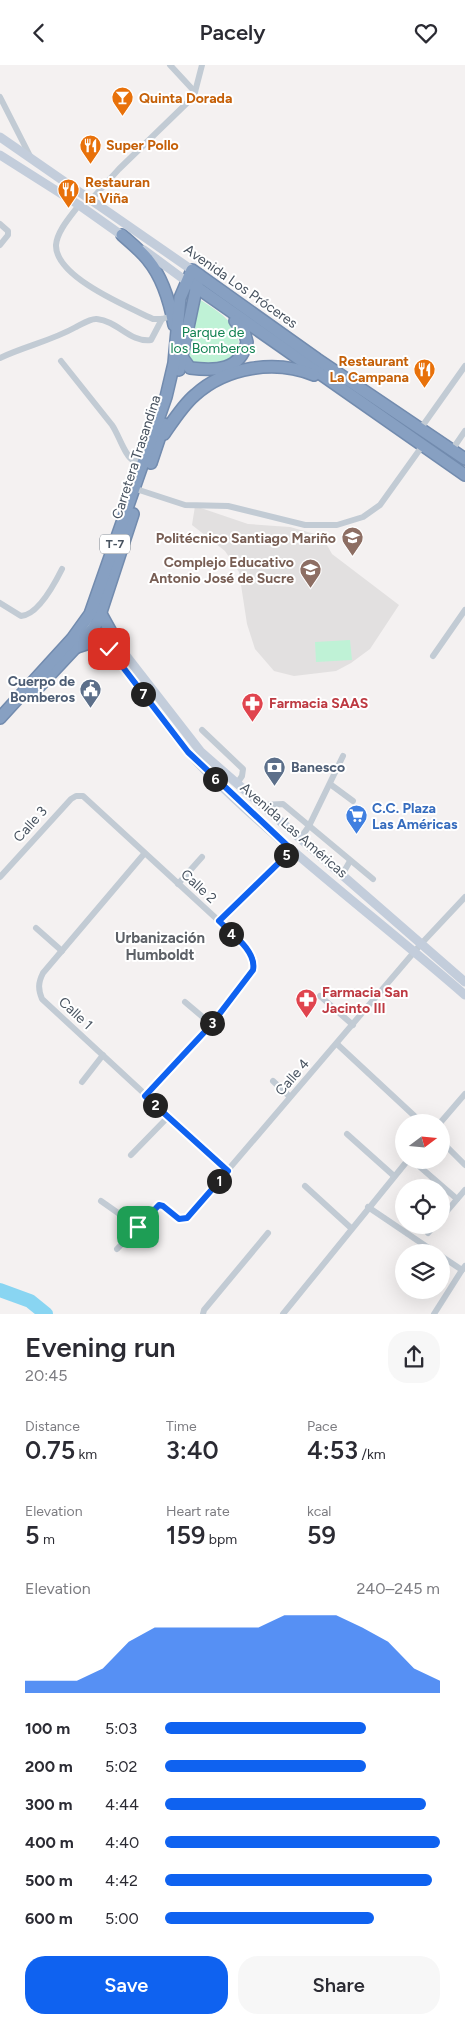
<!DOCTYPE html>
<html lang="en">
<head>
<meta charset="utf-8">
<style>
  :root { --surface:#fff; --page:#f7f7f7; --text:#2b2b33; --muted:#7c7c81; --accent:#0f62f0 }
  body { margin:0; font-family:Figtree,sans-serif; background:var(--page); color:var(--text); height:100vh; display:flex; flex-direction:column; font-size:19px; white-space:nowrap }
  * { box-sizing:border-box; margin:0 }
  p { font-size:16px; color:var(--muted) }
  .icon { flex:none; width:28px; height:28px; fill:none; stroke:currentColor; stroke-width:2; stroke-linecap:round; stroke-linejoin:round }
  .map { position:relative; height:1249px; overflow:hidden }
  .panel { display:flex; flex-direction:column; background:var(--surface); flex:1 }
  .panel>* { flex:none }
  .needle { width:32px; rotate:74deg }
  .buttons { position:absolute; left:395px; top:1049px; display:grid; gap:10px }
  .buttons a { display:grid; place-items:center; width:55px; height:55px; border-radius:50%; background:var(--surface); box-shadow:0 5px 20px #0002; font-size:25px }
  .pin { position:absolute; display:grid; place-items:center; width:42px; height:42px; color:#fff; margin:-21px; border-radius:10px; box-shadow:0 2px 8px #0006 }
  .km { position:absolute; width:25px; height:25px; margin:-12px; border-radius:50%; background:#222; color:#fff; font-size:14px; line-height:25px; text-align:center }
  .round { display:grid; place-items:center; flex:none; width:52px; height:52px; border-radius:20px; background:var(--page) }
  .headline { display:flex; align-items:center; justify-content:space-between; height:85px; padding:0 25px }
  h1 { font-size:28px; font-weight:600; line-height:38px }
  .stats { display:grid; grid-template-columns:repeat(3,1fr); gap:8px; height:85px; padding:5px 25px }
  .stats div { display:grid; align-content:center }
  .stats b { font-size:25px; font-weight:600 }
  .stats small { font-size:14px; font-weight:400 }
  .stats p { font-size:14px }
  .chart { height:140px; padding:10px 25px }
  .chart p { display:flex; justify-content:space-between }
  .chart svg { width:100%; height:90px; margin-top:5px; fill:var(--accent); opacity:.7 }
  .button { display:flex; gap:10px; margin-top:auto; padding:10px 25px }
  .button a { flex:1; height:58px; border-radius:20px; background:var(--accent); color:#fff; font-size:20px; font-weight:600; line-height:58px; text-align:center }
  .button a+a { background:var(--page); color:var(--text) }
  ul { padding:0 25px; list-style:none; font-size:16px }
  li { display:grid; grid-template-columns:80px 60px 1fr; align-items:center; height:38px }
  li i { height:12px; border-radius:6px; background:var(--accent) }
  header { display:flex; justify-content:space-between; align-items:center; height:65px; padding:0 25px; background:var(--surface); font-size:22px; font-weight:600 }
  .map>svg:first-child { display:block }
  .education { fill:#e2e0e0 }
  .green { fill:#bff2d6 }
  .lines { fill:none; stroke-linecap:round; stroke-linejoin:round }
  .river { stroke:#89d5f2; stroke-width:14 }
  .highway-casing { stroke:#728bae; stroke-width:14 }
  .street { stroke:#c2cbd4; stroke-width:6 }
  .secondary { stroke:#c3cddb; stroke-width:9 }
  .highway { stroke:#87a0c2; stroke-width:11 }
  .route-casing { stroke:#fff; stroke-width:10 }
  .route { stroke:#0f62f0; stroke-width:6 }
  .labels { text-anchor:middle; stroke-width:4; stroke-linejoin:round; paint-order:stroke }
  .shield { fill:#fff; stroke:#7f8790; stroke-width:1 }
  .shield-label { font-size:12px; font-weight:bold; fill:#485360 }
  .food-label { font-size:14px; font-weight:bold; fill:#c56008; stroke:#fff; text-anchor:start }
  .street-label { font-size:14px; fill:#485360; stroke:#fff }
  .park-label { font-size:14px; fill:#128252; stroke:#fff }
  .education-label { font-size:14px; font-weight:bold; fill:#785e54; stroke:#fff; text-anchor:end }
  .service-label { font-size:14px; font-weight:bold; fill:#4e5e75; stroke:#fff; text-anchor:end }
  .health-label { font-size:14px; font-weight:bold; fill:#be3a42; stroke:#fff; text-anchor:start }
  .shop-label { font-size:14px; font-weight:bold; fill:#366cbe; stroke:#fff; text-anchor:start }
  .neighbourhood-label { font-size:15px; font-weight:bold; fill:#5d6167; stroke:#fff }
</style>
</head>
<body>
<header><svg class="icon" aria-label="back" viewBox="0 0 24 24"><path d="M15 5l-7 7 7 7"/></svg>Pacely<svg class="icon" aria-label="heart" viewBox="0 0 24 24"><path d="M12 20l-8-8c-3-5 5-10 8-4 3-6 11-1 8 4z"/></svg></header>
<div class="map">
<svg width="465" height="1249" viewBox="0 0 465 1249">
  <rect width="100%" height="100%" fill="#f4f1f1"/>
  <polygon class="education" points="195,441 248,459 290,462 322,471 332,489 399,540 370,584 351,598 336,606 294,611 274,606 255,584 247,559 239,507 225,486 192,460"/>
  <g class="green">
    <path d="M199,234c17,11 41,24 40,48 0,8 -7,14 -14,17 -9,3 -22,1 -31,1l-8,-9z"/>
    <polygon points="350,575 352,595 316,597 315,577"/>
  </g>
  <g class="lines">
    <polyline class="river" points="0,1225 30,1236 46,1249"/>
    <defs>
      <g id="highway">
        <path d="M122,170c9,8 19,16 26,25 14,17 22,43 26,65"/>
        <polyline points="192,219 465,410"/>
        <path d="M182,292l8,11c26,3 50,3 57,-26l-3,-11 -9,-10"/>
        <polyline points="179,305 199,210"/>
        <path d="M164,369c9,-13 19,-29 31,-39 31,-28 80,-36 119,-20"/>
        <polyline points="151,398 164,359"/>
        <polyline points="101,549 117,578"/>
        <polyline points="77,582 89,578 109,584"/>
        <polyline points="34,627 92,565 98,556 133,449"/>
        <polyline points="0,653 72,574 90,549 166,332 174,298 180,233 192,205 317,294 465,394"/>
      </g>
    </defs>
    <use href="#highway" class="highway-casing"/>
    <g class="street">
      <polyline points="170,0 195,27"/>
      <polyline points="0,32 30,91"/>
      <polyline points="89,137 119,104 187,38 195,27 202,0"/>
      <path d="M79,140c-8,11 -22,26 -23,40 -1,32 72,62 97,74h9l10,-3"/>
      <polyline points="0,159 8,166 8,170 0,180"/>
      <path d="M0,293c25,-12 51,-17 76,-31 6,-3 15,-9 21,-8 21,2 33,24 54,21l11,-21"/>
      <path d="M61,296l51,64c7,10 13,32 22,36l10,-3"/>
      <polyline points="421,363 465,301"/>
      <polyline points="452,385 465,366"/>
      <polyline points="133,423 185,440 228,441 305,460 337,460 363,452 380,440 423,380"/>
      <path d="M0,538l21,13c17,-1 34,-33 41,-47"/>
      <polyline points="433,591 465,545"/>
      <polyline points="202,665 243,704 242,711 238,717"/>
      <polyline points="330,719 353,736"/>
      <polyline points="262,740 283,739 373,814"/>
      <polyline points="300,774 309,761 343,691"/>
      <path d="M144,789l-101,119c-5,10 -5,16 -1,26l186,172"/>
      <polyline points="342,810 350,796"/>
      <polyline points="0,812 71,734 76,731 83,731 219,856 252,890 254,900 253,905 211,959 145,1031"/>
      <polyline points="178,819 202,792"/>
      <polyline points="219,856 292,785"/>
      <polyline points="36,863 62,886"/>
      <polyline points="320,931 353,960"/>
      <polyline points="185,937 211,959"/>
      <polyline points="337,979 422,1058"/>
      <polyline points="273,1016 290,1032"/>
      <polyline points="82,1017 103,990"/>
      <polyline points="440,1058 465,1029"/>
      <polyline points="347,1069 394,1111"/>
      <polyline points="441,1076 465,1100"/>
      <polyline points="131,1090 168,1052"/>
      <polyline points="412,1095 457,1134"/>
      <polyline points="305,1121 351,1163"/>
      <polyline points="101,1136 138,1162"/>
      <polyline points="368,1142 436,1188"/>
      <polyline points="441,1153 465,1125"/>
      <polyline points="428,1168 435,1160"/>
      <polyline points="117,1184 159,1140 163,1141 179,1154 187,1153 421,879 465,832"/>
      <polyline points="441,1191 462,1205 465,1201"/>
      <polyline points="203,1249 204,1245 268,1168"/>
      <polyline points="283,1249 408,1095"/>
      <polyline points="434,1249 462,1205"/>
    </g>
    <g class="secondary">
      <polyline points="0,72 192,205"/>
      <polyline points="0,90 79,140 127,174"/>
      <polyline points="144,185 186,216"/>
      <path d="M88,561c45,43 73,100 117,144 81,81 174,150 260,225"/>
      <polyline points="114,575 201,687 465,917"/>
    </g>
    <use href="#highway" class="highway"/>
  </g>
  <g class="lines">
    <defs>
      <path id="route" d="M109,584l79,103 104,98 -73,71c12,12 38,30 34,49l-42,55 -66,71 83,75 -41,47 -8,1 -16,-13 -4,-1 -21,22"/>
    </defs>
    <use href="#route" class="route-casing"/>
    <use href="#route" class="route"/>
  </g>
  <defs>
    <symbol id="bar-pin" viewBox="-11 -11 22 30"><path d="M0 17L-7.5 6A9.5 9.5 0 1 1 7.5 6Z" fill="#e8710a" stroke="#fff"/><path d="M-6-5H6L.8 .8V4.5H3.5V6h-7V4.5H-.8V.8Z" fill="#fff"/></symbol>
    <symbol id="restaurant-pin" viewBox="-11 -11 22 30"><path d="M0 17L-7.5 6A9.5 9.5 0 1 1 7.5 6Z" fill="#e8710a" stroke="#fff"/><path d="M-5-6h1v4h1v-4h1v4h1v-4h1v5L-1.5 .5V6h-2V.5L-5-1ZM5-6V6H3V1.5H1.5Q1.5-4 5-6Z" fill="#fff"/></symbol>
    <symbol id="university-pin" viewBox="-11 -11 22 30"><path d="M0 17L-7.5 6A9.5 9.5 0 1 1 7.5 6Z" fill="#8d6e63" stroke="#fff"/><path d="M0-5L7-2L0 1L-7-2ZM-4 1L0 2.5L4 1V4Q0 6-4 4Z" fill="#fff"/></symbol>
    <symbol id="civic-pin" viewBox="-11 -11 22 30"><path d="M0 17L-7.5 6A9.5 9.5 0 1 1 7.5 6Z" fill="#5c6f8a" stroke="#fff"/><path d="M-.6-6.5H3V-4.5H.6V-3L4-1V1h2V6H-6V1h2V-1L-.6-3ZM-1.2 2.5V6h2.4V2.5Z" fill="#fff"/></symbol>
    <symbol id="pharmacy-pin" viewBox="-11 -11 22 30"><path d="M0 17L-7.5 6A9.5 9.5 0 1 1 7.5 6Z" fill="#e0444e" stroke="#fff"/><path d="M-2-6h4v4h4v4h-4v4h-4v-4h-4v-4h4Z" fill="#fff"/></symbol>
    <symbol id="bank-pin" viewBox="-11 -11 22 30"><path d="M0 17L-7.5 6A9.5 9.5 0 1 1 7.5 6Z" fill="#5c6f8a" stroke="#fff"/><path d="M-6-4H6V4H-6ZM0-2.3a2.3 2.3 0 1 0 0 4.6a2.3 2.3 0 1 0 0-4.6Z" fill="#fff"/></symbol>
    <symbol id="supermarket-pin" viewBox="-11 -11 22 30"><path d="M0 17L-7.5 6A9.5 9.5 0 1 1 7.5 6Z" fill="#3f7fe0" stroke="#fff"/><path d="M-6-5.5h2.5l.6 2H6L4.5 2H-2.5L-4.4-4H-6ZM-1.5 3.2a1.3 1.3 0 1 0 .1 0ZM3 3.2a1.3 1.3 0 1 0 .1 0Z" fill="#fff"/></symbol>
  </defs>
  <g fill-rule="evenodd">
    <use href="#bar-pin" x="110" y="20" width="25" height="34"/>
    <use href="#restaurant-pin" x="78" y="68" width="25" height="34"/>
    <use href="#restaurant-pin" x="56" y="112" width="25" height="34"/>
    <use href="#restaurant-pin" x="412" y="292" width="25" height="34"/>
    <use href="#university-pin" x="340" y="460" width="25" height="34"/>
    <use href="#university-pin" x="298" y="492" width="25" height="34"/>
    <use href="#civic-pin" x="78" y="612" width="25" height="34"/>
    <use href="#pharmacy-pin" x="240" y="626" width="25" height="34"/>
    <use href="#bank-pin" x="262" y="690" width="25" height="34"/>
    <use href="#supermarket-pin" x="344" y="738" width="25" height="34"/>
    <use href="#pharmacy-pin" x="294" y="922" width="25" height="34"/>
  </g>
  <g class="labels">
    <rect class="shield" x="100" y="469.5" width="30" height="19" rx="4"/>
    <g class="shield-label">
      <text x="115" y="483">T-7</text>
    </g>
    <g class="food-label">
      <text x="139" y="38">Quinta Dorada</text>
      <text x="106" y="85">Super Pollo</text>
      <text x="85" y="122">Restauran<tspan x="85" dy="16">la Viña</tspan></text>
      <text x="409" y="301" text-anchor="end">Restaurant<tspan x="409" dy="16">La Campana</tspan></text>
    </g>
    <g class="street-label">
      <text transform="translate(241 221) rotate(35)" y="5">Avenida Los Próceres</text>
      <text transform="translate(136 392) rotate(-72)" y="5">Carretera Trasandina</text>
      <text transform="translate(30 759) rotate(-48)" y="5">Calle 3</text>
      <text transform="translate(294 765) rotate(41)" y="5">Avenida Las Américas</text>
      <text transform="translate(199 821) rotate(42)" y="5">Calle 2</text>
      <text transform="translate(76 948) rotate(43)" y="5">Calle 1</text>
      <text transform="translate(292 1012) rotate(-49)" y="5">Calle 4</text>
    </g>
    <g class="park-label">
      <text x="213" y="272">Parque de<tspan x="213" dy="16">los Bomberos</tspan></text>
    </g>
    <g class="education-label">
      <text x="336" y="478">Politécnico Santiago Mariño</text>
      <text x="294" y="502">Complejo Educativo<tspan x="294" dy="16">Antonio José de Sucre</tspan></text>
    </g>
    <g class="service-label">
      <text x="75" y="621">Cuerpo de<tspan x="75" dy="16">Bomberos</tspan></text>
      <text x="291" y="707" text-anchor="start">Banesco</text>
    </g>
    <g class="health-label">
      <text x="269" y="643">Farmacia SAAS</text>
      <text x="322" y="932">Farmacia San<tspan x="322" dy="16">Jacinto III</tspan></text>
    </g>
    <g class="shop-label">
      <text x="372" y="748">C.C. Plaza<tspan x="372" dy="16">Las Américas</tspan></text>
    </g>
    <g class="neighbourhood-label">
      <text x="160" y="878">Urbanización<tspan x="160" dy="17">Humboldt</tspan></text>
    </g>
  </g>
</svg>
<div class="buttons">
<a><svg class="needle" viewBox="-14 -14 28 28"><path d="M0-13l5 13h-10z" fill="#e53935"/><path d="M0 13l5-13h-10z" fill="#7c7c81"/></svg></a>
<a><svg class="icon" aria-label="locate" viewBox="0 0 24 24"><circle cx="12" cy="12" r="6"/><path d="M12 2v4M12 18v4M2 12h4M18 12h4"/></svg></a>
<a><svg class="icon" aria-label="layers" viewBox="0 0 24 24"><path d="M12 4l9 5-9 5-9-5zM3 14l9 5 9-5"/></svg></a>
</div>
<div class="pin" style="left:138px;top:1162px;background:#1e9e55"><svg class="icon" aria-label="arrive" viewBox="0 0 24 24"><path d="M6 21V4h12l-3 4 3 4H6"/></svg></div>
<div class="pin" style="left:109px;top:584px;background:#d93025"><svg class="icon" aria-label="check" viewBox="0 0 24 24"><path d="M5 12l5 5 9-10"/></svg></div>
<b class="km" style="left:219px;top:1116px">1</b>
<b class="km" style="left:155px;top:1040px">2</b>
<b class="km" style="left:212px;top:958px">3</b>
<b class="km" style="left:231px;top:869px">4</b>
<b class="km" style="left:286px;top:790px">5</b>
<b class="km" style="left:215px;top:714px">6</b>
<b class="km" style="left:143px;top:629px">7</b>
</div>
<section class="panel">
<div class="headline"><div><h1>Evening run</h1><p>20:45</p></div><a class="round"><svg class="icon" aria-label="share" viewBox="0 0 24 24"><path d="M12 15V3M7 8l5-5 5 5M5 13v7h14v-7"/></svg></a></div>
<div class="stats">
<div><p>Distance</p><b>0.75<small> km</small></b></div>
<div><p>Time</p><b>3:40</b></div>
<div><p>Pace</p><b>4:53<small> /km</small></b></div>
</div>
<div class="stats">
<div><p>Elevation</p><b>5<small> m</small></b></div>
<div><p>Heart rate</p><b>159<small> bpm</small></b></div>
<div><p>kcal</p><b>59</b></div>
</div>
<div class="chart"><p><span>Elevation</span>240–245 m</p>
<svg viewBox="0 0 160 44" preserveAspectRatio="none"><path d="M0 44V38L10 38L20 38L30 32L40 19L50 12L60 12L70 12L80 12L90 12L100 6L110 6L120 6L130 12L140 19L150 32L160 38V44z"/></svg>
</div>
<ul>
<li><b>100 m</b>5:03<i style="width:73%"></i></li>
<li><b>200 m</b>5:02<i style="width:73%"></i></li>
<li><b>300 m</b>4:44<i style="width:95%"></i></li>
<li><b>400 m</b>4:40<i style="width:100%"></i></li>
<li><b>500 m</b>4:42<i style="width:97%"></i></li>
<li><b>600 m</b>5:00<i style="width:76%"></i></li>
</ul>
<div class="button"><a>Save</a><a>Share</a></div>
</section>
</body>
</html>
